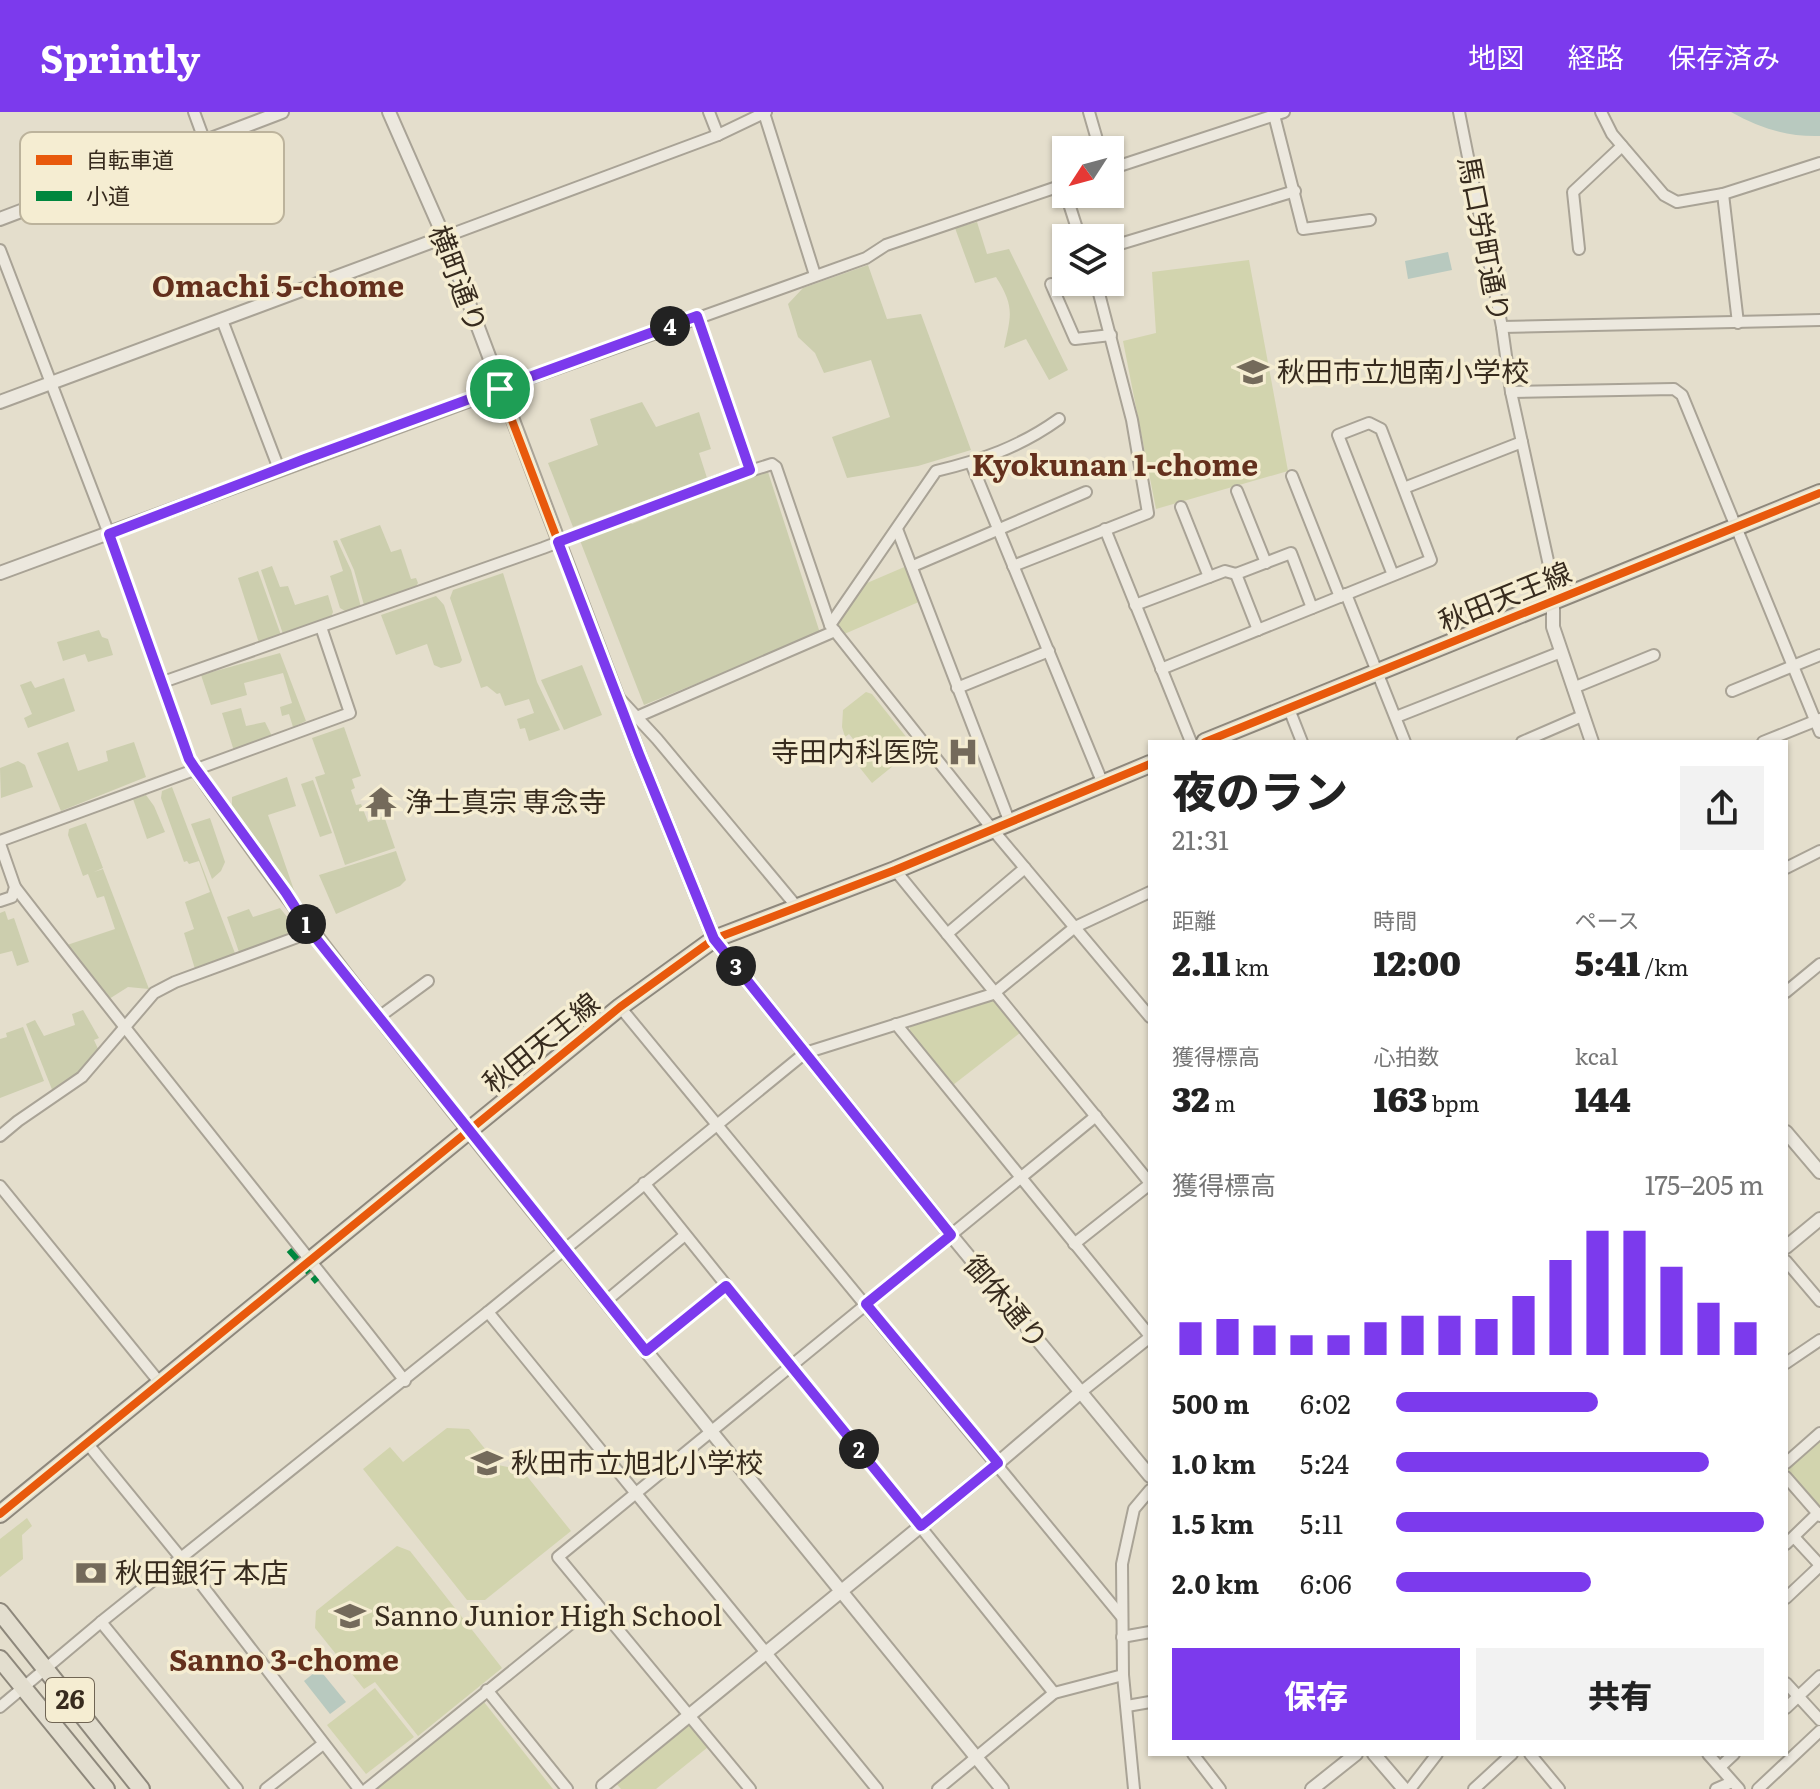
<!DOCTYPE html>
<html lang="ja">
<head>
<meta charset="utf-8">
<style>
  :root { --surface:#fff; --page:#f2f2f2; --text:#222; --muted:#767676; --accent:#7c3aed }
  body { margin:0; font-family:Literata,"Noto Sans JP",serif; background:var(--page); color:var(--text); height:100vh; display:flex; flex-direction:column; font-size:30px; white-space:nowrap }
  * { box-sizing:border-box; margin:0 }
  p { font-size:26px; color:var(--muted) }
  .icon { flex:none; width:44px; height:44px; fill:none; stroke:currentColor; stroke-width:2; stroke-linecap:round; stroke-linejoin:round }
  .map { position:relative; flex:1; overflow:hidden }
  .side { position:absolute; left:1148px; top:628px; width:640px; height:1016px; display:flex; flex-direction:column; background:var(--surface); border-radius:0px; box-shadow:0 2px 6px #0004 }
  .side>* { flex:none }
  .needle { width:52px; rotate:234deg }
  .fabs { position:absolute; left:1052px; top:24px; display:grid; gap:16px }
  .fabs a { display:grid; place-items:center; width:72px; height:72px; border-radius:0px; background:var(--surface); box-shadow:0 2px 6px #0004; font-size:40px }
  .pin { position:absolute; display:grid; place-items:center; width:68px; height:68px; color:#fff; margin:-34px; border:4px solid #fff; border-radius:50%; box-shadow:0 2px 8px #0007 }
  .km { position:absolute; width:40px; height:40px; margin:-20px; border-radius:50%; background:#222; color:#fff; font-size:22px; line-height:40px; text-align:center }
  .round { display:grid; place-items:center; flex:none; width:84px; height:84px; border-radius:0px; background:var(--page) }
  .headline { display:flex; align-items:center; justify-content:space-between; height:136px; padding:0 24px }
  h1 { font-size:44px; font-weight:800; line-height:60px }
  .metrics { display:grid; grid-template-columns:repeat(3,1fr); gap:12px; height:136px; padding:8px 24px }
  .metrics div { display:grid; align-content:center }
  .metrics b { font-size:34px; font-weight:800 }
  .metrics small { font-size:22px; font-weight:400 }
  .metrics p { font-size:22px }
  .chart { height:224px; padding:16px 24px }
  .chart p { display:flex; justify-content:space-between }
  .chart svg { width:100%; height:144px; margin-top:8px; stroke:var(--accent); stroke-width:6 }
  .action { display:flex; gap:16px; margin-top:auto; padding:16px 24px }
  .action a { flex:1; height:92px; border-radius:0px; background:var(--accent); color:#fff; font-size:32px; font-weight:800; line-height:92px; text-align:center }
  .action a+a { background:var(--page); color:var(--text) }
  ul { padding:0 24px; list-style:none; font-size:26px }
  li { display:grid; grid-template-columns:128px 96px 1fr; align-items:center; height:60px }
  li i { height:20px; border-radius:10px; background:var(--accent) }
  header { display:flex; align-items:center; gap:48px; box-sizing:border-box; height:112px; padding:0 40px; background:var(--accent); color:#fff }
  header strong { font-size:38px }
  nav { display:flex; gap:44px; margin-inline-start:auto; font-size:28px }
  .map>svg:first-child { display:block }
  .green { fill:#d2d4ae }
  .cemetery { fill:#ccceae }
  .water { fill:#b8c9bf }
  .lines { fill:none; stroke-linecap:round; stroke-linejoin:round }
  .minor-casing { stroke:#a9a396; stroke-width:14 }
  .tertiary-casing { stroke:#a9a396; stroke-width:16 }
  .primary-casing { stroke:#8e887c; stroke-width:20 }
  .minor { stroke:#ece8de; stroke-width:10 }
  .tertiary { stroke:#ece8de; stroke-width:12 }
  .primary { stroke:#e3decf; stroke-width:16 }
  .quiet { stroke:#00873e; stroke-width:6; stroke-dasharray:12 6; stroke-linecap:butt }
  .cycleway-casing { stroke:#f5edd2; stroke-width:13 }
  .cycleway { stroke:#e8590c; stroke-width:8 }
  .route-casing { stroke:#fff; stroke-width:16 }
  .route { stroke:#7c3aed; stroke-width:10 }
  .labels { text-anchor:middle; stroke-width:7; stroke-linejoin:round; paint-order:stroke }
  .shield { fill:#f5edd2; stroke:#706554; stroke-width:2 }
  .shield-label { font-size:26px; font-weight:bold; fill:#372b1e }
  .street-label { font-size:28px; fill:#372b1e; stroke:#f5edd2 }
  .poi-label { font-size:28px; fill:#372b1e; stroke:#f5edd2; text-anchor:start }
  .neighbourhood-label { font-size:30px; font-weight:bold; fill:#64301d; stroke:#f5edd2 }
  .key { fill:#f5edd2; stroke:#bcb39c; stroke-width:2 }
  .key-label { font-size:22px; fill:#372b1e }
</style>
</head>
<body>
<header>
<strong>Sprintly</strong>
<nav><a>地図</a><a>経路</a><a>保存済み</a></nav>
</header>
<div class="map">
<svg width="1820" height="1677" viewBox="0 0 1820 1677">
  <rect width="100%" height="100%" fill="#e4decc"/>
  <g class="green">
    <polygon points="1249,148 1288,359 1156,397 1123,229 1156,221 1152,160"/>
    <polygon points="909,453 921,489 842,523 834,511 860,474"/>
    <polygon points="866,580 872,582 915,636 872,671 852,646 862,638 849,622 845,625 842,615 843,598"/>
    <polygon points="987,888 996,889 1020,921 953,973 910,921 910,914"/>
    <polygon points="447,1316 469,1317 498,1353 522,1358 571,1419 485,1488 467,1488 363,1357 390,1335 403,1350"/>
    <polygon points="1820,1326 1820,1396 1786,1356"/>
    <polygon points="27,1406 32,1414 22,1423 23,1447 0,1465 0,1427"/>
    <polygon points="397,1434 410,1439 502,1556 418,1624 375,1570 364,1577 315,1516 316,1499"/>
    <polygon points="375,1576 414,1625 366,1662 327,1613"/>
    <polygon points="484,1590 553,1677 374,1677"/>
    <polygon points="688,1609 708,1635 656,1677 621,1677 614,1669"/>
  </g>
  <g class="cemetery">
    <path d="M977,110l10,32 22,-5 59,121 -19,10 -23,-41 -22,9c7,-33 11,-41 -8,-71l-21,6 -20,-55z"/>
    <polygon points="868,153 887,207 921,202 971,338 918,354 847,366 832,325 890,305 871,248 824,261 815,241 798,225 788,192 803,176"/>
    <polygon points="642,290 656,315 699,300 711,337 699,341 707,366 573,415 548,351 598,333 590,307"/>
    <polygon points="764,358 768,360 820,521 644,593 579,426 627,408 632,412 647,406 650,400"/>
    <polygon points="380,413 391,440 401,437 411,467 416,466 418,471 415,476 364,493 354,458 340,427"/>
    <polygon points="337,428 351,458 361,495 347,500 340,496 330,464 343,459 333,429"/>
    <polygon points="272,454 280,475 288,474 295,493 328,483 333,500 331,505 283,522 261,458"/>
    <polygon points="258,459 281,523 259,531 238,466"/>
    <polygon points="503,461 537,570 560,618 529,629 525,616 520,617 517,607 534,601 529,587 505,594 500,581 497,582 487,574 481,576 450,486 453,478"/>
    <polygon points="436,484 444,493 462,548 460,551 441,556 434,553 427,532 396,543 381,503"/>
    <polygon points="99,518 102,525 108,527 113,543 88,550 85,542 63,549 57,530"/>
    <polygon points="280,541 306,609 293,615 289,602 282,604 280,595 292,591 283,561 244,571 247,583 211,593 201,563"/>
    <polygon points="582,553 602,603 564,618 541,568"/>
    <polygon points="64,566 75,599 28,616 24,606 32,602 20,573 31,569 35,576"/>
    <polygon points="241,596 246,614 265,610 272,624 234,639 222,601"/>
    <polygon points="344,615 361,664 352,667 355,676 351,678 356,693 361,692 368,710 384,704 395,736 345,753 315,665 325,662 312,626"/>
    <polygon points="68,630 78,659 108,649 106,639 134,630 146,665 61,699 37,641"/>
    <polygon points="18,649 25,653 33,675 1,686 0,656"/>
    <polygon points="287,665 296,694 268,703 295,781 232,693 232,685"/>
    <polygon points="313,668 332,721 320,725 301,672"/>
    <polygon points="172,675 236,844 195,857 184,821 194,817 185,790 210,780 199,749 189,752 187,749 184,750 161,686 162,679"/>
    <polygon points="146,683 154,694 165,720 147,727 133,687"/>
    <polygon points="210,706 225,750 221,759 212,767 191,712"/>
    <polygon points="86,711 103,756 94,760 103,757 149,877 128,875 109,887 67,833 115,817 104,784 97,786 88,762 83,764 68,723 69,717"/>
    <polygon points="396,739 406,768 400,774 336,802 319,763"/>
    <polygon points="280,796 299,820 240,843 227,805 249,797 253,805"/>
    <polygon points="5,799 8,808 14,806 29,850 17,854 12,839 0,842 0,801"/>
    <polygon points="83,898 99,926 94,928 99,939 78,962 53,980 26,912 35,908 44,924 75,913 72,902"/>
    <polygon points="23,915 44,969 0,986 0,927 7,925 6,921"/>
  </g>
  <g class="water">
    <path d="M1731,0h89v24c-33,1 -60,-8 -89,-24z"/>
    <polygon points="1448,140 1452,158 1408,167 1405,149"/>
    <polygon points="319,1557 346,1590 330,1602 304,1569"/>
  </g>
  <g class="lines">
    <defs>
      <g id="minor">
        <polyline points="194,0 205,30"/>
        <polyline points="709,0 718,23"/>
        <polyline points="1089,0 1100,38"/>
        <polyline points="1459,0 1502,215 1511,280 1550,458 1553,490"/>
        <polyline points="1601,0 1612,22 1664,83 1677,90 1723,82 1820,51"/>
        <polyline points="764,1 815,163"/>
        <polyline points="1274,3 1303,117 1370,108"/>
        <polyline points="1110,57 1284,0"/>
        <polyline points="1063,73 1080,126"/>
        <polyline points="1723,82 1738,211"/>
        <polyline points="444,125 718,23 766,0"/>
        <polyline points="1110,135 1295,79"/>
        <polyline points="1579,137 1573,80 1622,34"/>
        <polyline points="0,138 109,422 189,647 195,656"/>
        <polyline points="1051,172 1075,227 1111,223"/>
        <polyline points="697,204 750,358"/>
        <polyline points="222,208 279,357"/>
        <polyline points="1502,215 1820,208"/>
        <polyline points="500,277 866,146 886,133 1066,72"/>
        <polyline points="1511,280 1674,277 1682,283 1820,620"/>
        <polyline points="971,351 1103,672"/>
        <polyline points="1292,364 1340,485"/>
        <polyline points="1404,376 1522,330"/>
        <polyline points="1237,379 1266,451"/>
        <polyline points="1181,395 1209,465"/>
        <polyline points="897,417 1010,711"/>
        <polyline points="1105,417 1191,630"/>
        <polyline points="913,454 1086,380"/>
        <polyline points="1013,454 1148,401 1132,308 1096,170"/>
        <polyline points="1346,482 1405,630"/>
        <polyline points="1135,493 1225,459 1236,462"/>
        <path d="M830,513l106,-154c46,-11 84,-24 123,-52"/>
        <polyline points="1258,518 1236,462 1291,441 1312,496"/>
        <polyline points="1161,557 1431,448 1381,317 1369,311 1338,323 1393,463"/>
        <polyline points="163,570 543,436 721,368 772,352 776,355 830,513 993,718 1150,905"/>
        <polyline points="957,576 1049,539"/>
        <polyline points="1573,576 1654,543"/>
        <polyline points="1732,579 1820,543"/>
        <polyline points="619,586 657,627 797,795"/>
        <polyline points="1289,597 1302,630"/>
        <polyline points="1396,605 1561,540"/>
        <polyline points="632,607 835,519"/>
        <polyline points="1522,630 1582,604"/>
        <polyline points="1763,630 1820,607"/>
        <polyline points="0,729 350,601 321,515"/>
        <polyline points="0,732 15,775 12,785 0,789"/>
        <polyline points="1786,756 1820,739"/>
        <polyline points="895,758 1150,1071"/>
        <path d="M15,775c128,166 261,328 390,494"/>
        <polyline points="947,822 1025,756"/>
        <polyline points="1786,880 1820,852"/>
        <polyline points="620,895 1122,1505"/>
        <polyline points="379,905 428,869"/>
        <polyline points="896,912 1150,1224"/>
        <polyline points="0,1024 18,1009 82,965 154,881 175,870 311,820"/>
        <polyline points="644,1071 1054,1581"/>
        <polyline points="0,1074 160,1271"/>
        <polyline points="1074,1132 1150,1072"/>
        <polyline points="1786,1149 1820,1189"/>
        <polyline points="606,1189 685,1123"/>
        <polyline points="646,1239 726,1174"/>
        <polyline points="1786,1251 1820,1228"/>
        <polyline points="1081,1280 1150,1225"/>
        <polyline points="87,1331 181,1446 359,1677"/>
        <polyline points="1786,1351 1820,1321"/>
        <polyline points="1786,1365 1820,1404"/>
        <polyline points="1794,1425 1820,1453"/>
        <polyline points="1786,1432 1818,1401"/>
        <polyline points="1786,1486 1820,1454"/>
        <polyline points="101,1510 237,1677"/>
        <polyline points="1122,1525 1150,1520"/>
        <polyline points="1786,1571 1820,1608"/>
        <polyline points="487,1578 567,1677"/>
        <polyline points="1127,1594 1150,1590"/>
        <polyline points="0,1595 101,1510 488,1200"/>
        <polyline points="1786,1596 1820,1564"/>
        <polyline points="1193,1642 1220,1677"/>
        <polyline points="1530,1642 1559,1677"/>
        <polyline points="1708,1642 1739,1677"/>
        <polyline points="1720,1655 1734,1642"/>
        <polyline points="266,1677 323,1632"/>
        <polyline points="367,1677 596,1491"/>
        <polyline points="750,1677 558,1445 1096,1004"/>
        <polyline points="877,1677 488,1200 805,941 993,882 1075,815 1150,780"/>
        <polyline points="938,1677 1054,1581 1123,1563"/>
        <polyline points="1134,1677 1123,1563 1122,1452 1134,1397 1150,1378"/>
        <polyline points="1410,1677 1437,1642"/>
        <polyline points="1474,1677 1512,1642"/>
        <polyline points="1716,1677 1732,1670"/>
        <polyline points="1758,1677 1820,1619"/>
      </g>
      <g id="tertiary">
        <polyline points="389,0 444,125 639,642 714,827 951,1123 1150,1364"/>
        <polyline points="0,107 282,0"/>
        <polyline points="0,290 444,125"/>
        <polyline points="0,461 500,277"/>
        <polyline points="1553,490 1553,515 1592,630"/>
        <path d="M195,656c96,140 202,273 308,406 165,206 333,410 499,615"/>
        <polyline points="1786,1020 1820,1060"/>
        <polyline points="1786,1135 1820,1107"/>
        <polyline points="1374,1642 1404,1677"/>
        <polyline points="603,1674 998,1351 1081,1280"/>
        <polyline points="1312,1677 1356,1642"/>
      </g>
      <g id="primary">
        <polyline points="1205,630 1820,381"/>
        <polyline points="0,1402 620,895 714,827 895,758 1150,652"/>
        <polyline points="0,1500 141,1677"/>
        <polyline points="0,1547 106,1677"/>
      </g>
    </defs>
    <use href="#minor" class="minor-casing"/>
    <use href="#tertiary" class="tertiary-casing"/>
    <use href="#primary" class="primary-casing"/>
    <use href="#minor" class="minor"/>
    <use href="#tertiary" class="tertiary"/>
    <use href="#primary" class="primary"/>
    <polyline class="quiet" points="289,1138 317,1170"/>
    <defs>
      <g id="cycleway">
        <polyline points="500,277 639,642 714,827"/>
        <polyline points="1205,630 1820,381"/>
        <polyline points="0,1402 620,895 714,827 895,758 1150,652"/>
      </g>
    </defs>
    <use href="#cycleway" class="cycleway-casing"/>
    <use href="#cycleway" class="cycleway"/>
  </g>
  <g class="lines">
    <defs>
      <polygon id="route" points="697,204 750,358 558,430 639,642 714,827 951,1123 866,1192 998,1351 921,1414 726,1174 646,1239 311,820 286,781 195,656 189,647 109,422 305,347"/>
    </defs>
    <use href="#route" class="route-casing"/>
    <use href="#route" class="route"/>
  </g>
  <defs>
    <symbol id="school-bare" viewBox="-9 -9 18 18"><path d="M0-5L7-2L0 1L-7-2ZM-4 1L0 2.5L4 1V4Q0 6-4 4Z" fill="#746a5b" stroke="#f5edd2" stroke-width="2.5" paint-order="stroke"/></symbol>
    <symbol id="hospital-bare" viewBox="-9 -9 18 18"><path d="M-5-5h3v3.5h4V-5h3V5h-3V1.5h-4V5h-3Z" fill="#746a5b" stroke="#f5edd2" stroke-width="2.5" paint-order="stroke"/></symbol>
    <symbol id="temple-bare" viewBox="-9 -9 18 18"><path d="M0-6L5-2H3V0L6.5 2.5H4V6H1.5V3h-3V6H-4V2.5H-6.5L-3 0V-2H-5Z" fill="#746a5b" stroke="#f5edd2" stroke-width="2.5" paint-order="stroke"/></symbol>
    <symbol id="bank-bare" viewBox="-9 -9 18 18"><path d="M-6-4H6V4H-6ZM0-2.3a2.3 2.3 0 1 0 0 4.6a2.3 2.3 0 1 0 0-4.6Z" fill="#746a5b" stroke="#f5edd2" stroke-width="2.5" paint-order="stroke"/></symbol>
  </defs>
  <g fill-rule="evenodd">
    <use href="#school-bare" x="1231" y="238" width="44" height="44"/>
    <use href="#hospital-bare" x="941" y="618" width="44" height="44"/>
    <use href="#temple-bare" x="359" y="668" width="44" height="44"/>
    <use href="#school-bare" x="465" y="1329" width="44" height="44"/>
    <use href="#bank-bare" x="69" y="1439" width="44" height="44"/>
    <use href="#school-bare" x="328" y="1482" width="44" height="44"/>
  </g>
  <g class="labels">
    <rect class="shield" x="46" y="1566" width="48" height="44" rx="6"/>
    <g class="shield-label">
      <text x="70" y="1597">26</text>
    </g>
    <g class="street-label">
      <text transform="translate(1484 127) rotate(79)" y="10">馬口労町通り</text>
      <text transform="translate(458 167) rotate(69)" y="10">横町通り</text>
      <text transform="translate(1505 485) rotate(-22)" y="10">秋田天王線</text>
      <text transform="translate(541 931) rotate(-39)" y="10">秋田天王線</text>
      <text transform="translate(1006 1190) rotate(50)" y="10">御休通り</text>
    </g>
    <g class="poi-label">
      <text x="1277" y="270">秋田市立旭南小学校</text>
      <text x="939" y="650" text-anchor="end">寺田内科医院</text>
      <text x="405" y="700">浄土真宗 専念寺</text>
      <text x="511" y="1361">秋田市立旭北小学校</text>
      <text x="115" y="1471">秋田銀行 本店</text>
      <text x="374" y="1514">Sanno Junior High School</text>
    </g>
    <g class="neighbourhood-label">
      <text x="278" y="185">Omachi 5-chome</text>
      <text x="1115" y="364">Kyokunan 1-chome</text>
      <text x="284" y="1559">Sanno 3-chome</text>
    </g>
  </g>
  <rect x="20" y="20" width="264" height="92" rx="12" class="key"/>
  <rect x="36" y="43" width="36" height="10" fill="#e8590c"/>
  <rect x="36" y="79" width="36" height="10" fill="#00873e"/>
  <g class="key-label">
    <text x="86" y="56">自転車道</text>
    <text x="86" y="92">小道</text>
  </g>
</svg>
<div class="fabs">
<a><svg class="needle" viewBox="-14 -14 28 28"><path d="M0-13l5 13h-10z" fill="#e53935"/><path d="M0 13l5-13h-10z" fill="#767676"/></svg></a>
<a><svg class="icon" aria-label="layers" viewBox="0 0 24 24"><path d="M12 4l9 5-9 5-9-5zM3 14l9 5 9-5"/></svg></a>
</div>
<div class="pin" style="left:500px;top:277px;background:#1e9e55"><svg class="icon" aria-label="arrive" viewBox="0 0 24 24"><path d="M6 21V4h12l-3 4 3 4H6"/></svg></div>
<b class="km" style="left:306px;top:812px">1</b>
<b class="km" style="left:859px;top:1337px">2</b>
<b class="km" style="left:736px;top:854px">3</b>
<b class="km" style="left:670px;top:214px">4</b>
<section class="side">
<div class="headline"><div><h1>夜のラン</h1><p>21:31</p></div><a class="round"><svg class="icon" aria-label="share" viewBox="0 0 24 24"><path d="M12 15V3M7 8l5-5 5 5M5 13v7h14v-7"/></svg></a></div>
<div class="metrics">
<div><p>距離</p><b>2.11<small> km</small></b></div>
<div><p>時間</p><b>12:00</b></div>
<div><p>ペース</p><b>5:41<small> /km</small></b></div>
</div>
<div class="metrics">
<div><p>獲得標高</p><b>32<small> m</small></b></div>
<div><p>心拍数</p><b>163<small> bpm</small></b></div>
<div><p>kcal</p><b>144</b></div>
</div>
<div class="chart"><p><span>獲得標高</span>175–205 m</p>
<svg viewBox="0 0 160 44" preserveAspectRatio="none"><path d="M5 44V34M15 44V33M25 44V35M35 44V38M45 44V38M55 44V34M65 44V32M75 44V32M85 44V33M95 44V26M105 44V15M115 44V6M125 44V6M135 44V17M145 44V28M155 44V34"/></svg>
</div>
<ul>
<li><b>500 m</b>6:02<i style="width:55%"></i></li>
<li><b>1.0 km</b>5:24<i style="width:85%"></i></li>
<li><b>1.5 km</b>5:11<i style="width:100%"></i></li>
<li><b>2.0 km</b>6:06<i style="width:53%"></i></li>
</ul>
<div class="action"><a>保存</a><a>共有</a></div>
</section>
</div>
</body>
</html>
